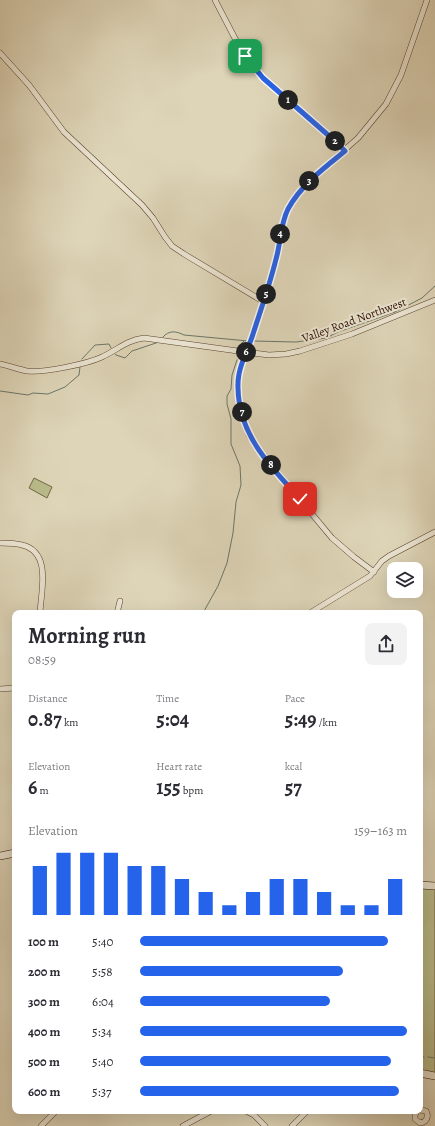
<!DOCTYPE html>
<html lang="en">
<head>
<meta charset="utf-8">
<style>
  :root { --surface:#fff; --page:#f2f2f3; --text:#2b2b33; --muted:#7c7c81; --accent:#2563eb }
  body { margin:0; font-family:Alegreya,serif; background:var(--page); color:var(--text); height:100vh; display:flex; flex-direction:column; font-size:15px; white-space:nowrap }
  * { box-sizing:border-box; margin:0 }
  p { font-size:13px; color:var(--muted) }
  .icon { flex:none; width:22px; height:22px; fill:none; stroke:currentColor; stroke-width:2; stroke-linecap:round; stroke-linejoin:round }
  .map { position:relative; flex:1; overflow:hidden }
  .details { position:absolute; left:12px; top:610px; width:411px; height:504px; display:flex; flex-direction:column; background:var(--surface); border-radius:8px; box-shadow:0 4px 16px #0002 }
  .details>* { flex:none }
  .buttons { position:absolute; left:387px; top:562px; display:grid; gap:8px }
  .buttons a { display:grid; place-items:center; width:36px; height:36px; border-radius:8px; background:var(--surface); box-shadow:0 4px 16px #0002; font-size:20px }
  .pin { position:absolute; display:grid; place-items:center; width:34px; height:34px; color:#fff; margin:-17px; border-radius:8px; box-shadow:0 2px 6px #0006 }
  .km { position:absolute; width:20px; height:20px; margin:-10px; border-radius:50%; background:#222; color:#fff; font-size:11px; line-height:20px; text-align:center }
  .round { display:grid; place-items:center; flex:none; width:42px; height:42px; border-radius:8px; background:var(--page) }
  .summary { display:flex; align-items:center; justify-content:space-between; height:68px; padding:0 16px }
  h1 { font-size:22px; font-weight:700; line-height:30px }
  .stats { display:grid; grid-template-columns:repeat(3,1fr); gap:6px; height:68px; padding:4px 16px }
  .stats div { display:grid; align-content:center }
  .stats b { font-size:20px; font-weight:700 }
  .stats small { font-size:11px; font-weight:400 }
  .stats p { font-size:11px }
  .chart { height:112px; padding:8px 16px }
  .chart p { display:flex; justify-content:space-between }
  .chart svg { width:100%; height:72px; margin-top:4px; stroke:var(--accent); stroke-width:6 }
  ul { padding:0 16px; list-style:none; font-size:13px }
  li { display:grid; grid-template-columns:64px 48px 1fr; align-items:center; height:30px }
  li i { height:10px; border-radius:5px; background:var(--accent) }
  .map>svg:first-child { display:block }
  .green { fill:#b8bc8a; stroke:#736645 }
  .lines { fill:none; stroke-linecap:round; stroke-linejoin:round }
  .stream { stroke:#6b7668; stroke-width:1 }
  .street-casing { stroke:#5a422e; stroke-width:6 }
  .secondary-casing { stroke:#2e1100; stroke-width:8 }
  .street { stroke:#eae4d1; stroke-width:5 }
  .secondary { stroke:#eae4d1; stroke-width:7 }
  .route-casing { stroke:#fff; stroke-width:8 }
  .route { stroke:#2563eb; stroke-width:5 }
  .labels { text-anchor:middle; stroke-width:4; stroke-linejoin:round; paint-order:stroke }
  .street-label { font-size:12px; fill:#2e1100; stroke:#eae4d1 }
</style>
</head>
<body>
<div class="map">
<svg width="435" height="1126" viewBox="0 0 435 1126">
  <rect width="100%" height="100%" fill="#ded5b8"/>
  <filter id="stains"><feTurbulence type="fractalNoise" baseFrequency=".005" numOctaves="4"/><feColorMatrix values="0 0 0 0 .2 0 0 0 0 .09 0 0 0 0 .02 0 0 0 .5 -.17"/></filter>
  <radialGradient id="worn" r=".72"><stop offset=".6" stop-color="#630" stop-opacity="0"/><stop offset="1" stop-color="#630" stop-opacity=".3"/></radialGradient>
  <g class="green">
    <polygon points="34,478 52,487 47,498 29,488"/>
    <polygon points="420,885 435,886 435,1074 420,1072"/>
  </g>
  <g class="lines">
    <g class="stream">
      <path d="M163,337c6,-7 13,-6 21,-2l64,6"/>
      <polyline points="253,341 296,342 326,338 338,332 395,312 422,298 435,286"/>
      <polyline points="241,344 244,341"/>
      <polyline points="115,354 116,355 125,358 132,351 159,342"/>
      <polyline points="82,359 95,345 109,344 111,348"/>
      <polyline points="0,391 28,395 33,393 48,394 65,387 79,375 80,367"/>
      <polyline points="203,613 218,586 227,563 233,533 236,502 241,485 240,466 231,444 231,419 227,404 227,396 231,389 232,375 237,360"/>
      <polyline points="420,1056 424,1057"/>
      <polyline points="428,1057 435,1058"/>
    </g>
    <defs>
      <g id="street">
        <polyline points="215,0 240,48 255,70 345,151"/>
        <polyline points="0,53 29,85 64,132 142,205 153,218 165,237 172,246 184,254 264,302"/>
        <path d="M0,364c9,2 18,5 27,7 16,2 60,-7 75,-14 15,-7 25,-17 42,-19l101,14 24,3 17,-1 14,-3 52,-17 83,-34"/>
        <path d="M0,543c7,0 15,0 22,2 30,7 19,46 18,68"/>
        <polyline points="374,572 354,557 332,538 261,453 249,435 240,408 239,396 239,375 243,359 253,335 277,257 285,216 291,204 307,183 358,138 386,104 401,75 427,0"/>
        <polyline points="117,613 120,601"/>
        <polyline points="310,613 370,576 382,561 389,556 435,532"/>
        <polyline points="0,689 15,688"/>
        <polyline points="246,1111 254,1115 265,1126"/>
        <path d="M417,1111l-2,4v4l5,4c7,-1 9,-7 6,-12l-6,-1"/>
        <polyline points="41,1126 56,1111"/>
        <polyline points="183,1126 211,1111"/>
        <polyline points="292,1126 307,1111"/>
      </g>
      <g id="secondary">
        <polyline points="0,856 15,853"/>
        <polyline points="420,885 435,886"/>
        <polyline points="420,1073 435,1076"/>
      </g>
    </defs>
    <use href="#street" class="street-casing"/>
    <use href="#secondary" class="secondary-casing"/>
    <use href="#street" class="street"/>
    <use href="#secondary" class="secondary"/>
  </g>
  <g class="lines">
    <defs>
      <path id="route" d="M245,56l18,22 73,64 9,9c-21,17 -44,34 -57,58 -8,16 -7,33 -12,50 -6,25 -15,50 -23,75 -4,13 -11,25 -14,40 -2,10 -1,22 1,33 8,38 35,64 60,92"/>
    </defs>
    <use href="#route" class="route-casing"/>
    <use href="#route" class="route"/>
  </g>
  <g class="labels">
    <g class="street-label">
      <text transform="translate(354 320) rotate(-20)" y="4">Valley Road Northwest</text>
    </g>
  </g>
  <rect width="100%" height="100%" filter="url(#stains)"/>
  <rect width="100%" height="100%" fill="url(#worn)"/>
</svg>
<div class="buttons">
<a><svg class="icon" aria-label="layers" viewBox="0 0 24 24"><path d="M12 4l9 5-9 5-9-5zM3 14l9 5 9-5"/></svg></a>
</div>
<div class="pin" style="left:245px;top:56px;background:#1e9e55"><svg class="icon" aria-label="arrive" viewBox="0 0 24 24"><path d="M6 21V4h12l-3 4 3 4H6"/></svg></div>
<div class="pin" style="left:300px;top:499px;background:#d93025"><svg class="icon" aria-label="check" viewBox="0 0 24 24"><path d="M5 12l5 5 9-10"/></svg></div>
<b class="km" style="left:288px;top:100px">1</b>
<b class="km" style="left:335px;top:141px">2</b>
<b class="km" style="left:309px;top:181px">3</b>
<b class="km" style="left:280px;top:234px">4</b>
<b class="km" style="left:266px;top:294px">5</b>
<b class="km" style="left:246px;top:352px">6</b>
<b class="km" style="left:242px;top:412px">7</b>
<b class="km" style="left:271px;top:465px">8</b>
<section class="details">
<div class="summary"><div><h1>Morning run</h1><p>08:59</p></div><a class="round"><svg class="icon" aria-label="share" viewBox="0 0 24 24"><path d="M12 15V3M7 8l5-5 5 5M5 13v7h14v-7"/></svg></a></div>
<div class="stats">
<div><p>Distance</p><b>0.87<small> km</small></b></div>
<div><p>Time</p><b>5:04</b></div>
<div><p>Pace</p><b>5:49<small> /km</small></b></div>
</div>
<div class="stats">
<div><p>Elevation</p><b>6<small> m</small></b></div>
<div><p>Heart rate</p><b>155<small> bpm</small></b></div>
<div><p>kcal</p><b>57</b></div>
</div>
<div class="chart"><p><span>Elevation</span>159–163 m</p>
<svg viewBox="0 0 160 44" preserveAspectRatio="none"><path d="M5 44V14M15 44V6M25 44V6M35 44V6M45 44V14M55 44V14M65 44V22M75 44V30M85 44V38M95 44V30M105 44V22M115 44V22M125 44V30M135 44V38M145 44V38M155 44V22"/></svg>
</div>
<ul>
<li><b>100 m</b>5:40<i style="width:93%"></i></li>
<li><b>200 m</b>5:58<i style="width:76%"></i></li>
<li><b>300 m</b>6:04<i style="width:71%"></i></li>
<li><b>400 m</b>5:34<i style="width:100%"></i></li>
<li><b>500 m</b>5:40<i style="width:94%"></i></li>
<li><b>600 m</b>5:37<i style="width:97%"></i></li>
</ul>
</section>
</div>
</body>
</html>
